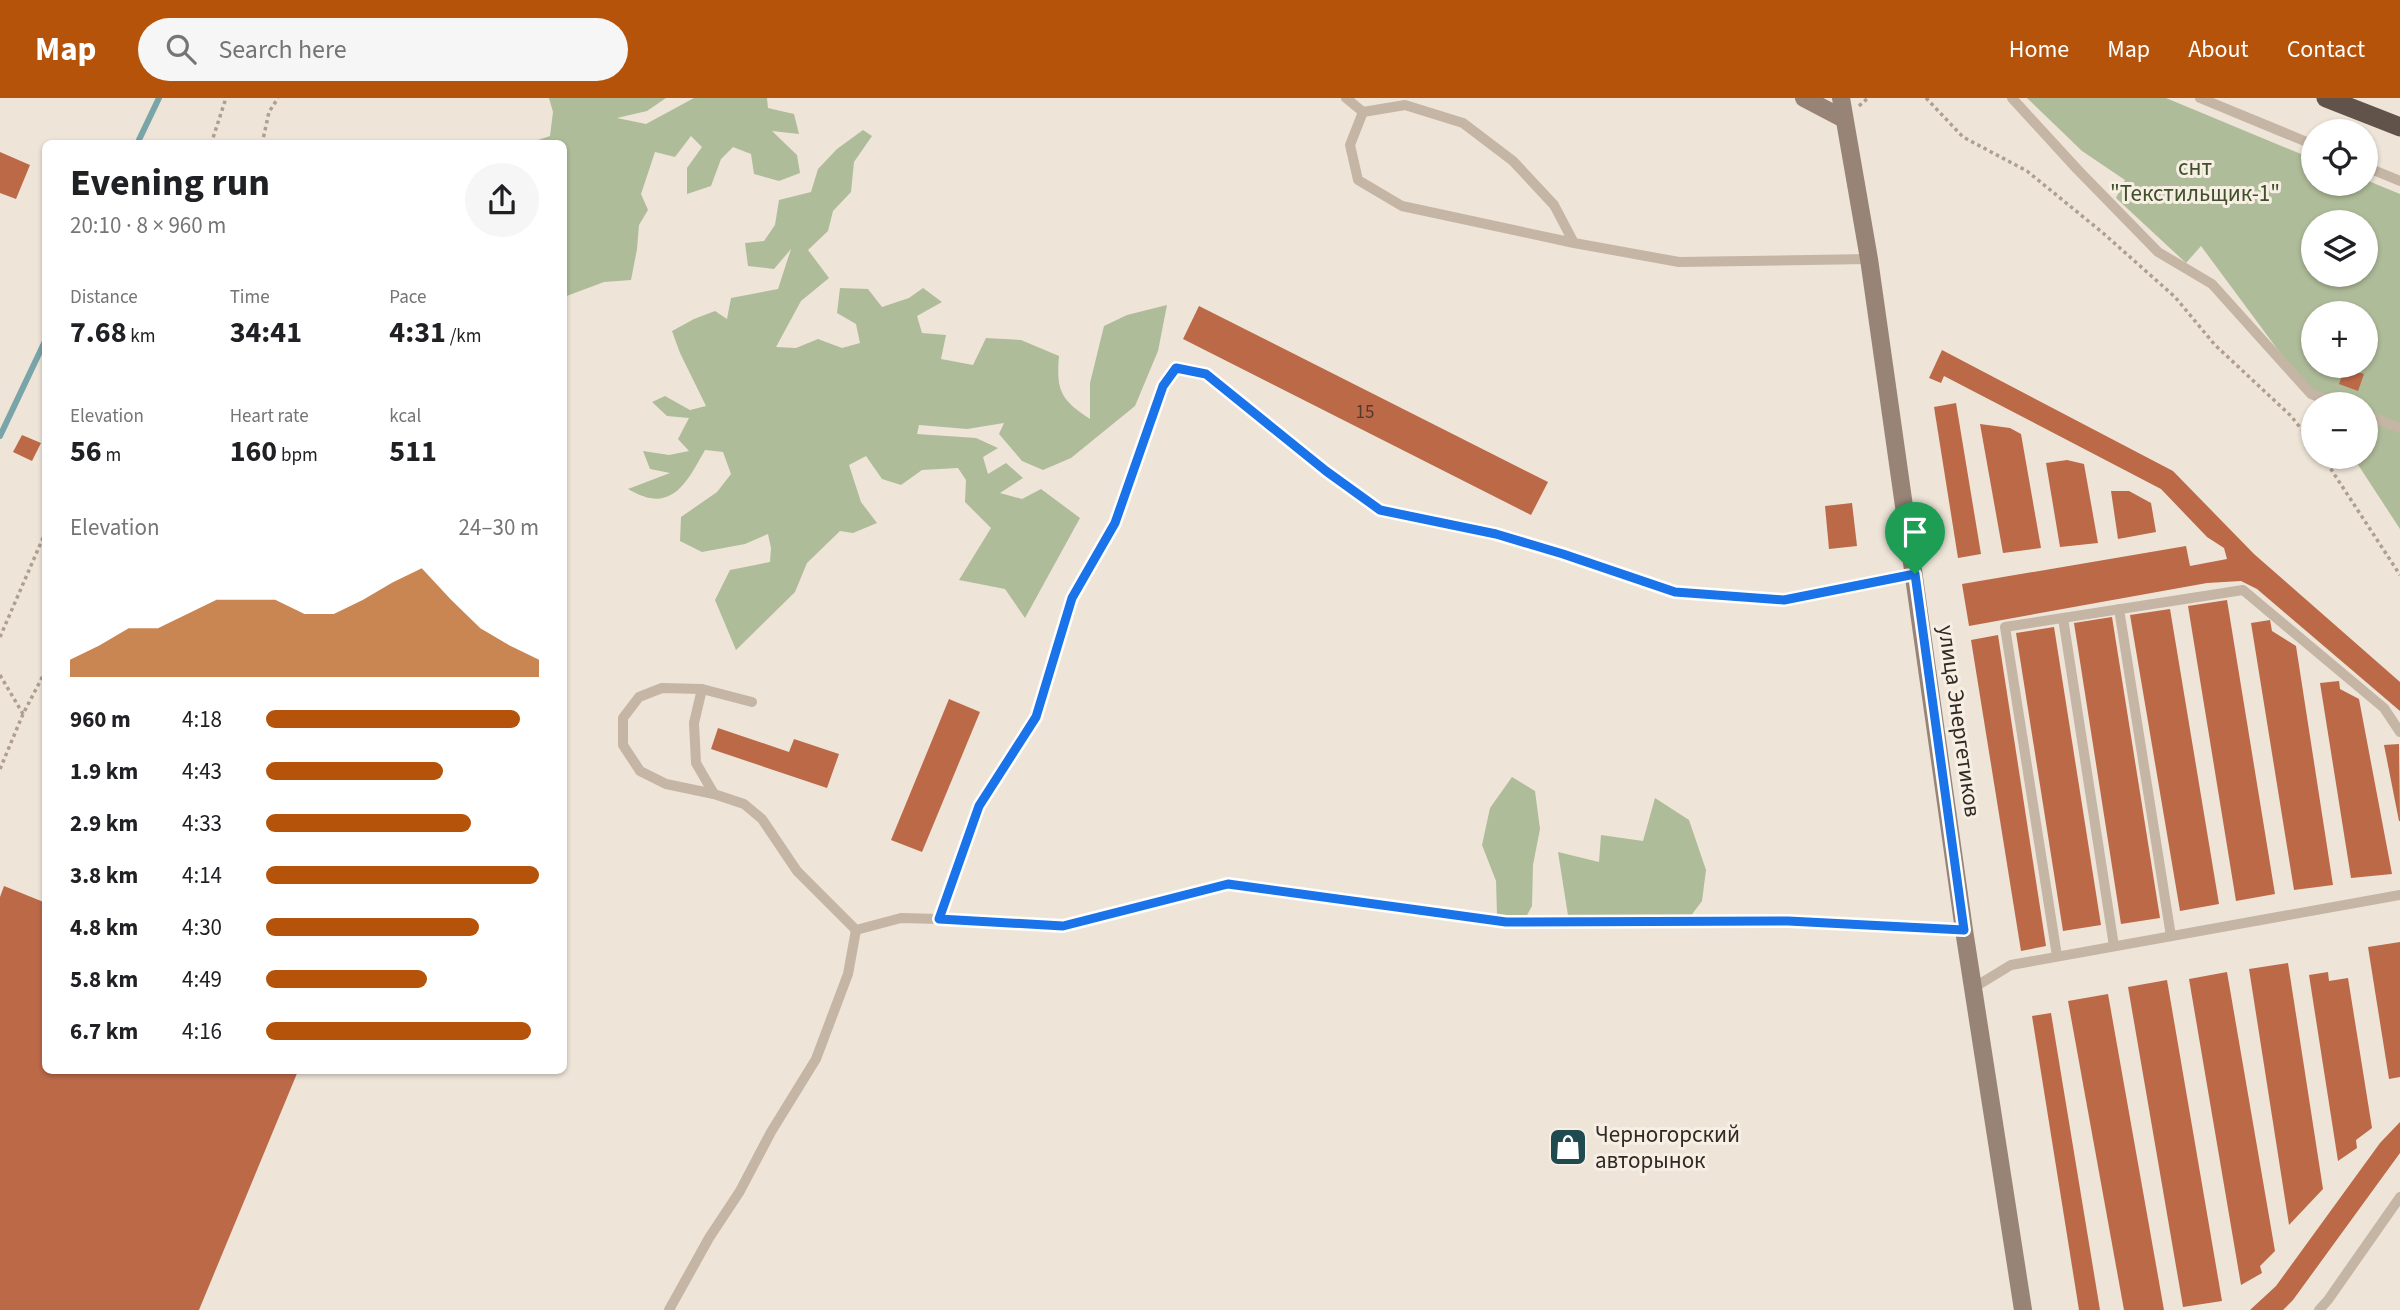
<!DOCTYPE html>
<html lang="en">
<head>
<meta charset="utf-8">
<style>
  :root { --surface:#fff; --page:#f6f6f6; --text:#202124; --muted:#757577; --accent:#b45309 }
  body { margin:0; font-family:"Source Sans 3",sans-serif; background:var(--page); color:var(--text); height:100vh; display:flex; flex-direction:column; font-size:26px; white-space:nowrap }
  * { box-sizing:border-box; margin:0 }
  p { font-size:23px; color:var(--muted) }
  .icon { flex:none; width:38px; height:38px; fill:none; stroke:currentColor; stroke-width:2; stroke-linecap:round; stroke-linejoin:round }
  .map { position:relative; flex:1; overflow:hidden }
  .sheet { position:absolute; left:42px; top:42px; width:525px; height:934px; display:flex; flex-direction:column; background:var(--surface); border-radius:10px; box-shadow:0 2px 5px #0004 }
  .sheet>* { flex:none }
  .controls { position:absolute; left:2301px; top:21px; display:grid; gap:14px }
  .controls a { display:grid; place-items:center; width:77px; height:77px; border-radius:50%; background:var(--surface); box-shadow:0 2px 5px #0004; font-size:35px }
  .pin { position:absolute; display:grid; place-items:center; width:60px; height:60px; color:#fff; margin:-72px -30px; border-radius:50% 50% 50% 0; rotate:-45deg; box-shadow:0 0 7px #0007 }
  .pin .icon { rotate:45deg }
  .round { display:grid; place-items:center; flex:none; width:74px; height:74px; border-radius:37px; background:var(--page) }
  .headline { display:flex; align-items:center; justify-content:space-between; height:119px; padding:0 28px }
  h1 { font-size:38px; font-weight:700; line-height:52px }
  .figures { display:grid; grid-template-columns:repeat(3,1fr); gap:10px; height:119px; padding:7px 28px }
  .figures div { display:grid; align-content:center }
  .figures b { font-size:30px; font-weight:700 }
  .figures small { font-size:19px; font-weight:400 }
  .figures p { font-size:19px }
  .chart { height:196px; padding:14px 28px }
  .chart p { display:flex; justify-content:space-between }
  .chart svg { width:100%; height:126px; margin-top:7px; fill:var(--accent); opacity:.7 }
  ul { padding:0 28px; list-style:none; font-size:23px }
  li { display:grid; grid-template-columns:112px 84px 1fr; align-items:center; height:52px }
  li i { height:18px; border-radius:9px; background:var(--accent) }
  header { display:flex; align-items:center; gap:42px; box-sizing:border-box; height:98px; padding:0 35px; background:var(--accent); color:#fff }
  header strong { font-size:33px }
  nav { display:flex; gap:38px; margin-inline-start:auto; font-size:24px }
  .search { width:490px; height:63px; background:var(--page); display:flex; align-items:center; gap:18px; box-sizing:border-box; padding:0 24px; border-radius:38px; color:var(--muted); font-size:26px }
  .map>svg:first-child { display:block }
  .green { fill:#afbc99; fill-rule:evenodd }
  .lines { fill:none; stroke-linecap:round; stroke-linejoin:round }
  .stream { stroke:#79a5a9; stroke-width:6 }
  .building { fill:#bc6948 }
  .path { stroke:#b09f90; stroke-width:3.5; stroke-dasharray:3.5 3.5; stroke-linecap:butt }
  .service { stroke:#c5b5a5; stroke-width:10 }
  .secondary { stroke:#988477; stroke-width:18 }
  .trunk { stroke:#62534a; stroke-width:19 }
  .route-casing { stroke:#fff; stroke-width:14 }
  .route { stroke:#1a73e8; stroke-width:9 }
  .labels { text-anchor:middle; stroke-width:6; stroke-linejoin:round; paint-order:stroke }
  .number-label { font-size:19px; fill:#543a2e }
  .park-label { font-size:23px; fill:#404e2c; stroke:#f7efe3 }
  .street-label { font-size:23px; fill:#312a26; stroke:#f7efe3 }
  .poi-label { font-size:23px; fill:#312a26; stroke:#f7efe3; text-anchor:start }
</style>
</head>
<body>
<header>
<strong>Map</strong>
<div class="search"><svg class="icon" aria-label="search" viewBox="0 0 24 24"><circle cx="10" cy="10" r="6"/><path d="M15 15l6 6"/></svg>Search here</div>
<nav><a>Home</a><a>Map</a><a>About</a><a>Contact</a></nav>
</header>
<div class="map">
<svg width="2400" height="1212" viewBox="0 0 2400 1212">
  <rect width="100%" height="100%" fill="#eee5d8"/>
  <g class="green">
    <polygon points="549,0 666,0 647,13 617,20 646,26 694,0 767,0 768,10 794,16 799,36 772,33 797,57 800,75 779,83 754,76 751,56 733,49 721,61 711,88 687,96 687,70 702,49 691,38 675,59 655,54 641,96 648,112 639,127 637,151 631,182 604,184 564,199 564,143 566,143 564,130 564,46 529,45 550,38 553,14"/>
    <path d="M2027,0h139l147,61 1,25h52v-4l34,14v335l-47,-72h13v-53h-48l-117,-158 -15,17 -70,-65 9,-18 -43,-29zM2314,124h52v53h-52zM2314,215h52v53h-52z"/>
    <path d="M863,32l9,6 -18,26 -3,30 -18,19 -5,20 -20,19 21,28 -28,23 -25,46 20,1 22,-9 24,9 18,-5 -4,-19 -19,-11 3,-25 28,1 14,18 27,-9 14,-10 19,14 -25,14 5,17 24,2 -5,24 32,6 13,-27 35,2 38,16c-3,35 2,44 31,63v-36l14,-57 23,-11 40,-10 -9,46 -23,55 -64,52 -28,12 -21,-9 -23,-27 5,-11 -37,6 -48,-4 -2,9 59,4 22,10 -15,9 5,17 18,-11 17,15 -23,15 22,6 19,-10 39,29 -55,100 -20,-29 -46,-9 32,-52 -26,-26 1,-22 -8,-12 -36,2 -21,15 -19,-6 -16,-23 -17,9 12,37 16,21 -24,10 -13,-2 -33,32 -12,29 -59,58 -21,-50 15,-30 40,-8 1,-14 -3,-14 -23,10 -43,8 -22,-11 1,-24 36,-25 14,-18 -8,-22 -18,-2c-19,34 -34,65 -77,39l42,-16 -20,-4 -7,-18 26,4 20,-4 -11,-12 11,-21 -22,-2 -15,-14 13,-6 25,14 16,-4 -26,-53 -8,-22 22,-12 21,-8 12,8 4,-21 47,-9 13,-40 -17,20 -26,-3 -3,-23 19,-2 11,-16 4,-25 32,-8 7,-23 19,-20z"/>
    <polygon points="1512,679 1535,693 1540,731 1533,767 1532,808 1522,826 1497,816 1496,783 1482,747 1490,710"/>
    <polygon points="1655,700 1689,722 1706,772 1702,803 1687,823 1569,824 1558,754 1599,764 1601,737 1643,743"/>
  </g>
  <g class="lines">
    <g class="stream">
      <polyline points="137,46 159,0"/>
      <polyline points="0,338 46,241"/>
    </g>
  </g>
  <g class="building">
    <polygon points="0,54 30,67 16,101 0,95"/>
    <polygon points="1199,208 1548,384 1531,417 1183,241"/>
    <polygon points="1942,252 2173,373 2254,456 2400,584 2400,613 2257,491 2241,483 2207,485 1969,528 1962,486 2186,448 2190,468 2227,461 2224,450 2207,439 2161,391 1944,278 1941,285 1929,280"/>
    <polygon points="2345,270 2364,276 2358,293 2339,286"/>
    <polygon points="1956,305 1981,456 1958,460 1934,309"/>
    <polygon points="1980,326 2010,330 2021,336 2041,450 2003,455"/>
    <polygon points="22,337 41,345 32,363 13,354"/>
    <polygon points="2067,362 2084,366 2098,445 2060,449 2046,365"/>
    <polygon points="2111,393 2129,393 2151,405 2156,434 2118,441"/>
    <polygon points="1852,405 1857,448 1829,451 1825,408"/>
    <polygon points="2227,502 2275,796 2236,803 2188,508"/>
    <polygon points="2170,511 2219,806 2180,813 2130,517"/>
    <polygon points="2112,519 2160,820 2121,826 2074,525"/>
    <polygon points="2270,522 2272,533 2296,548 2333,787 2294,792 2251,525"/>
    <polygon points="2054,529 2101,827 2063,833 2016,535"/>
    <polygon points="1998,537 2046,848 2021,853 1971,542"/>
    <polygon points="2339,583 2340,591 2359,601 2392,776 2351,780 2320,585"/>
    <polygon points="949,601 980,614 922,754 891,742"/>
    <polygon points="718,630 789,654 794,641 839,656 827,690 711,651"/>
    <polygon points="2399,646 2400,723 2399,723 2384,647"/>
    <polygon points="4,788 46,805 46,973 298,973 199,1212 0,1212 0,799"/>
    <polygon points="2400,844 2400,979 2389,981 2368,849"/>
    <polygon points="2288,865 2323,1091 2289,1127 2249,871"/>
    <polygon points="2227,874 2275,1153 2260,1168 2262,1175 2241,1187 2189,881"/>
    <polygon points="2328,874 2329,883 2348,880 2372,1030 2356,1042 2357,1050 2338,1063 2309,877"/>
    <polygon points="2167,882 2222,1203 2183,1209 2128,889"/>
    <polygon points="2108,896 2164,1212 2124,1212 2068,903"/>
    <polygon points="2051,915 2100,1212 2079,1212 2032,918"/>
    <polygon points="2400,1024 2400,1055 2293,1202 2283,1212 2250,1212 2276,1188 2380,1045"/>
  </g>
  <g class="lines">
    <g class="path">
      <polyline points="1926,0 1963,39 2027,73 2103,135 2175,199 2215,247 2291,318 2314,347"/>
      <polyline points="1859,8 1868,0"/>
      <polyline points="211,46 226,0"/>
      <polyline points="262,46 269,14 278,0"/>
      <polyline points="2323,359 2400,477"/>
      <polyline points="0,539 46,433"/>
      <polyline points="0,577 23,616"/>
      <polyline points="0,671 23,616 46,572"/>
      <polyline points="943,808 979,708 1036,619 1072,500 1115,425 1163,288 1176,270 1207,276 1327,373 1380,412 1496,436 1563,456 1675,494 1784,502 1896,480"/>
      <polyline points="953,822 1063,828 1228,786 1506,824 1788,823 1945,831"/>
    </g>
    <g class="service">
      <polyline points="1346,0 1363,14"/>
      <polyline points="2012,0 2077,71 2158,154 2212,186 2311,296 2338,306"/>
      <polyline points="2200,0 2314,47"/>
      <polyline points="2366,69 2400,83"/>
      <polyline points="1574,145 1554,107 1513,63 1463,25 1405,7 1363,14 1350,47 1358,82 1402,108 1574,145 1679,164 1869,161"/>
      <polyline points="2366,317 2400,330"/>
      <polyline points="2119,511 2171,838"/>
      <polyline points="2063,520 2114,848"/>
      <polyline points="702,591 694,625 696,665 714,696 744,706 762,721 797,773 856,832"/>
      <polyline points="714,696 666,686 640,673 623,647 623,620 639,599 662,590 702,591 752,604"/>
      <polyline points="2057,858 2005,529 2243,492 2384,610 2400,634"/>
      <polyline points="1973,890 2011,867 2400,797"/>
      <polyline points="669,1212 709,1140 740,1093 771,1034 816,961 848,876 856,832 901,820 939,821"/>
      <polyline points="2319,1212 2328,1202 2400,1099"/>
    </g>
    <g class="secondary">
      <polyline points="1804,0 1844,21"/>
      <polyline points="1841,0 1869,161 1964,832 2023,1212"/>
    </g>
    <polyline class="trunk" points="2326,0 2400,29"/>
  </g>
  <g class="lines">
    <defs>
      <polygon id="route" points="1176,270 1206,276 1326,373 1380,412 1496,436 1563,456 1675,494 1784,502 1915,476 1964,832 1788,823 1506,824 1228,786 1063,828 939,821 979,708 1036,619 1072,500 1115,425 1163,288"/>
    </defs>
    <use href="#route" class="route-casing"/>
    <use href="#route" class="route"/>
  </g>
  <defs>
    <symbol id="shop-square" viewBox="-11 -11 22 22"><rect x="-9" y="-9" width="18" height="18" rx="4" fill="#1f4a4f" stroke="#f7efe3"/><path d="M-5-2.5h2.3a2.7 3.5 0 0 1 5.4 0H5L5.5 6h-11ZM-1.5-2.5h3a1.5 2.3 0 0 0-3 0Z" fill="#fff"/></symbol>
  </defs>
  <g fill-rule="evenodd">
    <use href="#shop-square" x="1546" y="1027" width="44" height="44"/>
  </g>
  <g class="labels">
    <g class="number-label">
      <text x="1365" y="320">15</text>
    </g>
    <g class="park-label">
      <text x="2195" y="77">снт<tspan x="2195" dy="26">"Текстильщик-1"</tspan></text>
    </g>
    <g class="street-label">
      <text transform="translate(1960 623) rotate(82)" y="8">улица Энергетиков</text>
    </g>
    <g class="poi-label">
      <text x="1595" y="1044">Черногорский<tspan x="1595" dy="26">авторынок</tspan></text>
    </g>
  </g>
</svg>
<div class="controls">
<a><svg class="icon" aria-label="locate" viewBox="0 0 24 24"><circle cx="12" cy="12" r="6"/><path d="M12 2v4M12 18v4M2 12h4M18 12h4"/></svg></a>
<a><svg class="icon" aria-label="layers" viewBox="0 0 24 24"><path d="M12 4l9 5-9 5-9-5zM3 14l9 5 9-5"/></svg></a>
<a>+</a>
<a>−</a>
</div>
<div class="pin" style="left:1915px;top:476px;background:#1e9e55"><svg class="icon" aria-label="arrive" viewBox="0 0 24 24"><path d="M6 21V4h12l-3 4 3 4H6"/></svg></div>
<section class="sheet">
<div class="headline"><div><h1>Evening run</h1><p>20:10 · 8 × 960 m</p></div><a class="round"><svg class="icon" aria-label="share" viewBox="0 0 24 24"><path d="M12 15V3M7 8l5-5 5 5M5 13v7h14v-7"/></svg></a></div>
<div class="figures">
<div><p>Distance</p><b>7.68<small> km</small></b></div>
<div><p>Time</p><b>34:41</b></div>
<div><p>Pace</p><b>4:31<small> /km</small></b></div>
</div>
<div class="figures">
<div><p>Elevation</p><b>56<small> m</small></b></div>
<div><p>Heart rate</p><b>160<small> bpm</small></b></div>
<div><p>kcal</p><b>511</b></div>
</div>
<div class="chart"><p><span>Elevation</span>24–30 m</p>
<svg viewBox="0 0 160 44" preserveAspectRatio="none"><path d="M0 44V38L10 33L20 27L30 27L40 22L50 17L60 17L70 17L80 22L90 22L100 17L110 11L120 6L130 17L140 27L150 33L160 38V44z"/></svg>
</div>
<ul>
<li><b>960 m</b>4:18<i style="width:93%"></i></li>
<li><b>1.9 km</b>4:43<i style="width:65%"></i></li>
<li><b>2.9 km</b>4:33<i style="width:75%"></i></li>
<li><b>3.8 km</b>4:14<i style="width:100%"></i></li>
<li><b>4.8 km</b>4:30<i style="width:78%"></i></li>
<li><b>5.8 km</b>4:49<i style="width:59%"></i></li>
<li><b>6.7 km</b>4:16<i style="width:97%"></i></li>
</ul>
</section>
</div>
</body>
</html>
